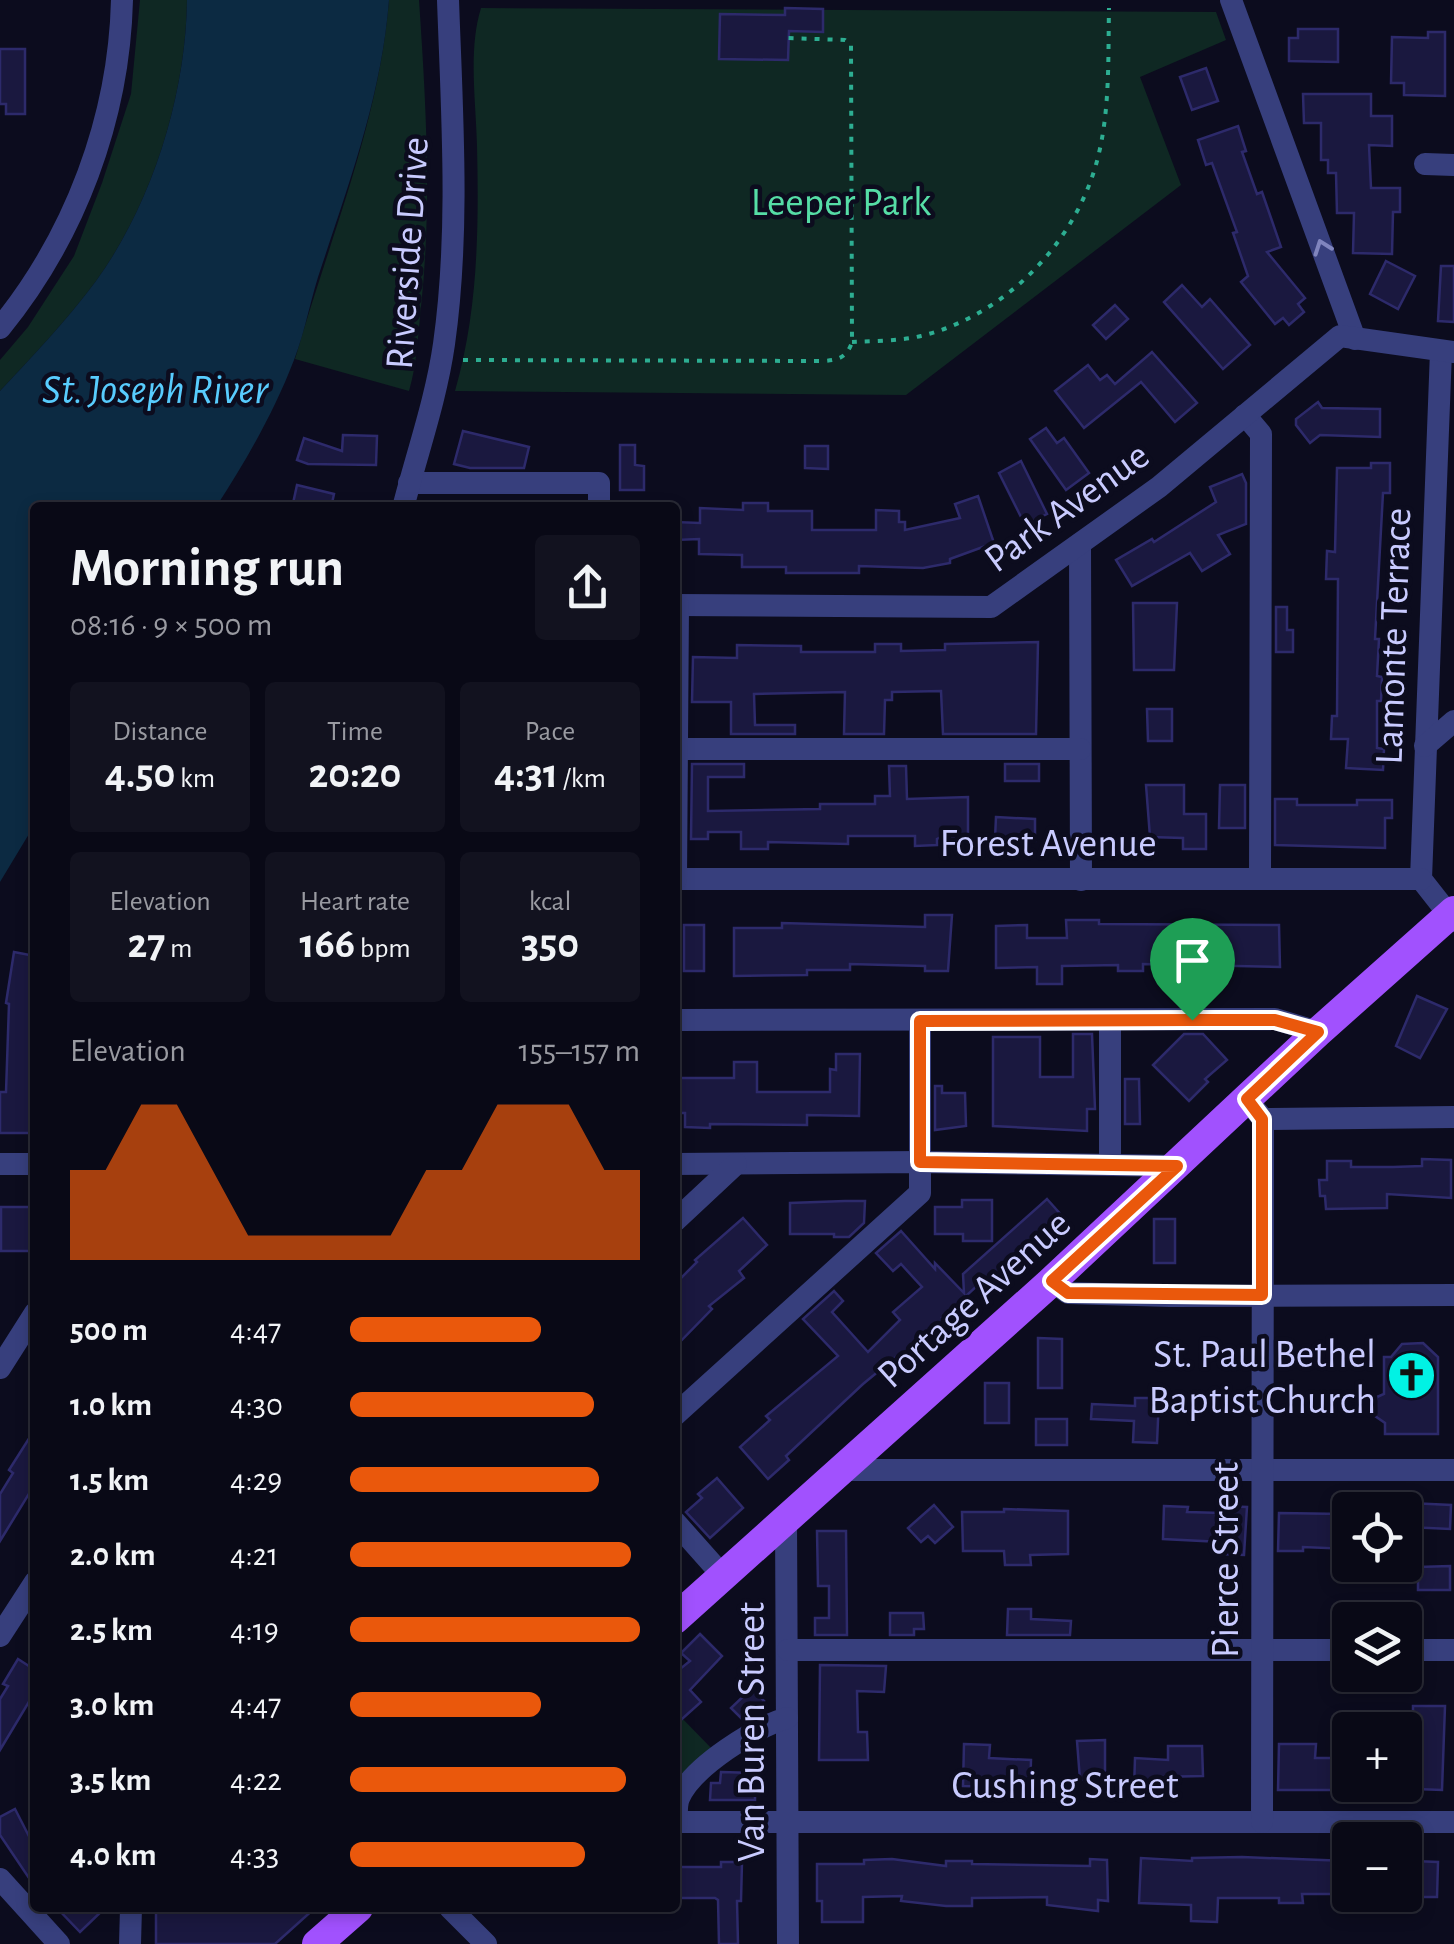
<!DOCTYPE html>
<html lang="en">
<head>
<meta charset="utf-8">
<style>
  :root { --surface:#090916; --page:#12121f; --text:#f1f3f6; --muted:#999aa1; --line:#292a35; --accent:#ea580c }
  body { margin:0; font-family:"Alegreya Sans",sans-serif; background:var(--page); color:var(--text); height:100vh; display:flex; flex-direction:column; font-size:38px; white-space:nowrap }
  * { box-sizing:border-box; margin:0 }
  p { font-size:32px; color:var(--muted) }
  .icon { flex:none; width:55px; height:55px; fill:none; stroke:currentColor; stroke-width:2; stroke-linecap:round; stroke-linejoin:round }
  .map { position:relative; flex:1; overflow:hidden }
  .side { position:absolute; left:30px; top:502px; width:650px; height:1410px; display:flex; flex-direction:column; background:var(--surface); border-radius:10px; box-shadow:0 5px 15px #0003,0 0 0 2px var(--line) }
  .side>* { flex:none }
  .fabs { position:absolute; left:1332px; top:1492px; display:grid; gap:20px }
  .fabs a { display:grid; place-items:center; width:90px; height:90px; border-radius:10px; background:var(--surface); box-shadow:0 5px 15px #0003,0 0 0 2px var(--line); font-size:50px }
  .pin { position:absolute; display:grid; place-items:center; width:85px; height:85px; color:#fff; margin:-102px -42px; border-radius:50% 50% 50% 0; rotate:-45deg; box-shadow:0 0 10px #0007 }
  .pin .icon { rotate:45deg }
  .round { display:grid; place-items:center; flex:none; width:105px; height:105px; border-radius:10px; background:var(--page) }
  .headline { display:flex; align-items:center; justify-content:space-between; height:170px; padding:0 40px }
  h1 { font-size:55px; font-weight:700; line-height:75px }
  .metrics { display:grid; grid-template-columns:repeat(3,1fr); gap:15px; height:170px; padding:10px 40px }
  .metrics div { display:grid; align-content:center; border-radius:10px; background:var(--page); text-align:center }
  .metrics b { font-size:42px; font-weight:700 }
  .metrics small { font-size:28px; font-weight:400 }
  .metrics p { font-size:28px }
  .chart { height:280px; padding:20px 40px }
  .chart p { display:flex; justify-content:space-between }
  .chart svg { width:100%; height:180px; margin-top:10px; fill:var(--accent); opacity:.7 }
  ul { padding:0 40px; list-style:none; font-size:32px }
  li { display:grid; grid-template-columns:160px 120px 1fr; align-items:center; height:75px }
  li i { height:25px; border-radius:12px; background:var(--accent) }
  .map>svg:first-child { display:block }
  .green { fill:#0f2823 }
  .water { fill:#0c2a42 }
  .building { fill:#1a183f; stroke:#2d2a6b; stroke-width:2.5 }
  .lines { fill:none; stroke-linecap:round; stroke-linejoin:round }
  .path { stroke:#2dae92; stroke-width:4; stroke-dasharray:5 8; stroke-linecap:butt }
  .minor { stroke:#373f7d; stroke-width:22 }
  .major { stroke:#a151fe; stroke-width:30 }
  .oneway { stroke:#8085be }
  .route-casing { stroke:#fff; stroke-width:20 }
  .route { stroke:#ea580c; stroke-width:12 }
  .labels { text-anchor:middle; stroke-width:9; stroke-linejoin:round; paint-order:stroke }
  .park-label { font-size:40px; fill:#56dda6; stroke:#0c0c1e }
  .street-label { font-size:40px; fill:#c9cbff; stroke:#0c0c1e }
  .poi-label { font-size:40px; fill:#c9cbff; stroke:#0c0c1e; text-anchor:end }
  .water-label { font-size:42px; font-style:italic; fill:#58ccfe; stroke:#0c0c1e }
</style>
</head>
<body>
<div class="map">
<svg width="1454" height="1944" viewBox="0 0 1454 1944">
  <rect width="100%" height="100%" fill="#0c0c1e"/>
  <g class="green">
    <path d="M140,0h47c-1,95 -35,204 -91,281 -29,39 -63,75 -96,110v-31l28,-33 46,-71 28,-73 29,-89z"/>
    <path d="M389,0h30c7,103 13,205 2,307 -3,28 -4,57 -12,84l-114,-32c34,-119 84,-235 94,-359z"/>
    <path d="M481,8l735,4 10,28 -86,37 41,108 -275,210 -451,-4c23,-79 24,-163 22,-245 -1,-45 -9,-96 4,-138z"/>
    <polygon points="675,1711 715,1752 675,1792"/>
  </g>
  <path class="water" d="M187,0h202c-7,92 -38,178 -67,265 -11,31 -16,64 -28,95 -20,52 -48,101 -78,147l-181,1v316l-35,58v-491c33,-35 67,-71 96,-110 56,-77 90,-186 91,-281z"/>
  <g class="building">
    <polygon points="785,8 823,9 823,32 789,31 788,60 719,59 720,14 785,15"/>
    <polygon points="1298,29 1338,29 1338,62 1289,61 1289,38 1298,38"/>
    <polygon points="1428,32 1445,32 1445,96 1404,95 1404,83 1391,83 1392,37 1428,38"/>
    <polygon points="0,49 25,49 25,114 6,114 6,104 0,104"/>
    <polygon points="1206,68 1218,101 1192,110 1180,77"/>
    <polygon points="1303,94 1371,94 1371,116 1392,116 1392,146 1369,145 1371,188 1400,188 1400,212 1393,212 1392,254 1353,253 1354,213 1337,213 1336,173 1328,173 1328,160 1321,160 1321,123 1304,123"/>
    <polygon points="1238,126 1246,151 1242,152 1257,194 1262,192 1281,247 1267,252 1305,298 1298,304 1304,312 1289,325 1283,318 1275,324 1241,282 1248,276 1233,233 1237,232 1212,163 1206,165 1198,140"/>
    <polygon points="1386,261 1415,276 1398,309 1370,294"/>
    <polygon points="1441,266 1454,266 1454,322 1438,321"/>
    <polygon points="1182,285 1202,307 1210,299 1250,345 1223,369 1164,302"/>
    <polygon points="1115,305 1128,319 1106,339 1093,325"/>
    <polygon points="1152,352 1197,403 1175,422 1141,382 1084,428 1055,391 1088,365 1100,380 1107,375 1115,384"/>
    <polygon points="1318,402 1322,408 1380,409 1380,437 1320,435 1310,443 1296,425 1296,419"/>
    <polygon points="1046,428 1057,443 1064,438 1089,473 1066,490 1030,439"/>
    <polygon points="463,431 529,447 524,468 470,468 454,464"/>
    <polygon points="343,435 377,436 376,465 308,464 297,460 304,438 342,451"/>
    <polygon points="620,445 635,445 635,465 644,466 644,490 620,490"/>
    <polygon points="805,446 828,446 828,469 805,468"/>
    <polygon points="1021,461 1047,514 1025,525 999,473"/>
    <polygon points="1371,463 1390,463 1390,493 1383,493 1375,639 1379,639 1377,676 1382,677 1381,701 1377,701 1377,748 1384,749 1383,770 1346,768 1348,739 1331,739 1332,716 1337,716 1338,579 1326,579 1327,551 1335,552 1337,468 1371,468"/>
    <polygon points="1242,474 1246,483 1246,524 1218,535 1230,554 1202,571 1190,553 1132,586 1116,560 1152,539 1154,542 1216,502 1210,487"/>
    <polygon points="297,485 334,494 331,508 292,508"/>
    <polygon points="978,496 994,543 950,559 950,563 923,568 859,566 859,573 786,573 786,567 742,567 742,555 699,554 699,539 675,540 675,522 700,523 700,508 743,510 743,503 768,503 768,511 812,511 812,530 876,530 876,510 899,511 899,522 905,522 905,530 960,518 955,504"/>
    <polygon points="1133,603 1177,603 1174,670 1134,670"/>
    <polygon points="1276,607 1287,607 1287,630 1293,630 1293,652 1276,652"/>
    <polygon points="1038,642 1036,734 943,734 941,691 892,692 892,700 885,700 884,734 844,734 845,692 754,694 755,725 795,725 795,734 731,734 731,702 692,702 693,657 737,658 737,645 801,646 801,652 875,652 875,644 901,644 901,651 945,650 945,644"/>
    <polygon points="1147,709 1172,709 1172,741 1148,741"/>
    <polygon points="692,764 744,764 744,777 708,777 708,811 820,809 820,804 875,804 875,796 890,796 889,766 906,766 907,799 968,797 968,837 941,837 937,839 937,845 915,846 915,836 848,836 848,844 768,842 768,849 741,849 741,832 708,832 708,839 691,839"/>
    <rect x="1005" y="764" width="34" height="17"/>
    <polygon points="1146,785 1184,785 1184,814 1206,814 1206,849 1183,849 1183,838 1150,837"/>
    <polygon points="1220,785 1245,785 1245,828 1219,828"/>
    <polygon points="1275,799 1297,799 1297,805 1357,805 1357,800 1392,800 1392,818 1385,818 1385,848 1275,845"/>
    <polygon points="996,817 1035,819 1035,841 995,839"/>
    <polygon points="925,915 952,915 948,971 925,971 925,966 850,964 850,970 807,970 807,975 734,976 734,928 782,928 782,923 925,927"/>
    <polygon points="1066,920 1099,920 1099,924 1279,925 1280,967 1143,964 1143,971 1118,971 1118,965 1062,966 1062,984 1037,984 1037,967 996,968 996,926 1027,925 1027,938 1067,938"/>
    <rect x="684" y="925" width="20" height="46"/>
    <polygon points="14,952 35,956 35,1133 0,1133 0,1092 6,1092 9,1004 6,1003"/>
    <polygon points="1417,996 1447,1009 1420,1058 1396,1046"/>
    <polygon points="1073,1034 1092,1034 1095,1109 1087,1109 1087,1131 993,1126 993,1037 1040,1037 1040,1077 1073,1077"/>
    <polygon points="1184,1034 1203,1034 1227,1060 1205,1079 1208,1082 1189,1101 1153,1065"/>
    <polygon points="836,1054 860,1054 859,1116 807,1115 807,1125 710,1124 710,1128 685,1127 685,1113 678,1113 678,1078 734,1078 734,1062 757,1062 757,1092 830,1092 830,1069 836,1070"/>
    <polygon points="1125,1079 1139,1079 1140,1124 1125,1124"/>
    <polygon points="935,1086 942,1086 942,1093 965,1093 966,1126 935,1130"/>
    <polygon points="1422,1159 1451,1160 1451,1198 1387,1194 1387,1208 1326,1209 1325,1196 1320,1196 1319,1180 1327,1180 1327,1161 1351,1161 1351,1167 1393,1167 1422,1166"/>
    <polygon points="1047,1199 1063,1217 983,1287 980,1283 942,1318 946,1324 922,1345 920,1342 902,1360 897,1356 863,1384 786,1456 789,1460 768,1479 740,1447 770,1420 766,1416 838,1356 803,1319 834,1291 843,1301 832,1312 868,1352 900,1320 893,1312 922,1287 901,1264 893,1271 876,1253 901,1231 935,1269 935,1263 964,1293 963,1274"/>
    <polygon points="962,1200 992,1200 992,1241 963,1241 963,1234 935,1234 935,1207 962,1207"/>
    <polygon points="845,1201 865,1201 864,1223 849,1237 834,1237 834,1234 790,1234 790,1203"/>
    <polygon points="1,1207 32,1207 33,1251 1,1251"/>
    <polygon points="743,1218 767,1245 739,1271 744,1278 709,1306 712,1309 675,1347 675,1284 697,1262 695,1260"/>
    <rect x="1154" y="1219" width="21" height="44"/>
    <polygon points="1038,1338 1062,1339 1062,1388 1038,1388"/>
    <polygon points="1423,1343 1438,1357 1438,1434 1385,1434 1385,1423 1372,1414 1377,1397 1384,1394 1384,1357 1391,1357 1402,1344"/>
    <rect x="985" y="1383" width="24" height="40"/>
    <polygon points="1135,1398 1159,1398 1157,1443 1133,1442 1134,1421 1091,1419 1092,1404 1135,1406"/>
    <rect x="1036" y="1419" width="31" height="26"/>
    <polygon points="35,1429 35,1484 0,1541 0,1494 13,1473 9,1470"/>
    <polygon points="717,1478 743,1508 710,1538 686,1512 702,1498 698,1494"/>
    <polygon points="1409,1503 1451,1505 1450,1529 1408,1527"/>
    <polygon points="934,1505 953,1527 935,1543 928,1536 921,1542 908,1528"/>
    <polygon points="1164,1506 1188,1507 1187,1512 1222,1513 1222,1506 1247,1507 1244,1555 1220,1554 1221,1542 1163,1539"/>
    <polygon points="1004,1509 1068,1511 1068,1554 1030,1555 1031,1565 1005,1565 1004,1551 963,1551 962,1512 1004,1512"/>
    <polygon points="1279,1513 1343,1514 1342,1519 1350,1520 1350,1549 1303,1547 1303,1551 1278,1551"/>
    <polygon points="817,1531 846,1531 847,1635 815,1635 815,1618 829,1618 829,1586 818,1586"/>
    <polygon points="1450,1566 1450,1590 1418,1590 1418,1567"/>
    <polygon points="1008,1609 1031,1609 1031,1619 1071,1621 1070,1635 1007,1635"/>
    <polygon points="890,1613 923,1613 924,1629 914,1629 914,1635 890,1635"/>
    <polygon points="700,1634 722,1656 690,1690 701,1702 682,1719 675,1711 675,1673 690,1661 681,1653"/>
    <polygon points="18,1659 35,1670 35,1703 30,1700 0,1750 0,1699 8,1686 3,1684"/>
    <polygon points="820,1665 886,1666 884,1692 857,1691 858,1732 867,1732 868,1760 819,1760"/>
    <polygon points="752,1688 764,1701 754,1710 758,1714 744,1721 731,1708"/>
    <polygon points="1413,1706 1445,1706 1442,1790 1416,1789 1419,1737 1413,1737"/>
    <polygon points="1105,1740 1105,1771 1096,1771 1096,1779 1080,1780 1077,1741"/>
    <polygon points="964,1744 990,1745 989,1758 1031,1760 1030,1793 1005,1791 1005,1787 963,1786"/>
    <polygon points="1279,1744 1316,1744 1315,1758 1350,1758 1350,1790 1278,1790"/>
    <polygon points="1168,1746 1202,1746 1203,1776 1157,1777 1157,1789 1134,1789 1135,1758 1168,1760"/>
    <polygon points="721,1772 755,1773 755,1800 710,1800 711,1783 720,1783"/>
    <polygon points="15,1809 35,1848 35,1887 0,1835 0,1817"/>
    <polygon points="1242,1857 1347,1861 1347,1894 1302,1894 1303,1903 1279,1903 1279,1898 1218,1898 1217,1922 1191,1921 1191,1905 1139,1903 1141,1858 1192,1861 1192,1858"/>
    <polygon points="892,1859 946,1866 946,1861 972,1861 972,1864 1090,1866 1090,1859 1107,1860 1108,1901 1098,1900 1098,1911 1047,1905 1047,1897 972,1898 972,1906 946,1906 901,1901 902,1896 863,1897 863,1922 822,1922 822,1901 817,1901 817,1864 864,1864 864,1860"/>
    <polygon points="1413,1861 1438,1862 1437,1897 1412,1897"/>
    <polygon points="721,1862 742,1862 741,1901 737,1901 738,1944 719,1944 718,1900 715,1898 676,1898 676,1867 721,1867"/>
    <polygon points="57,1908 105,1908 80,1932"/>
    <polygon points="156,1908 315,1908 275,1944 156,1944"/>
  </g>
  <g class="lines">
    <g class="path">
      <path d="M852,342c22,-1 47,-1 69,-6 86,-21 158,-96 178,-183 11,-47 9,-97 10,-145"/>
      <path d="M463,360l361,1c15,-1 23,-4 28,-19l-1,-297 -6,-5 -57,-2"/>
    </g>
    <g class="minor">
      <polyline points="1231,0 1355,339"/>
      <polyline points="1425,164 1454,165"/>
      <path d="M0,328c75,-92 119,-209 122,-328"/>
      <polyline points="1441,351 1421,879 1454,921"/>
      <polyline points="1245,415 1261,434 1260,878"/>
      <polyline points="409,483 599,483 599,508"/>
      <path d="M403,508c14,-55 33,-108 41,-164 16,-113 8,-230 4,-344"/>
      <polyline points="1080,544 1081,880"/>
      <polyline points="675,605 991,607 1159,487 1340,336 1454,352"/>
      <polyline points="1425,746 1454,721"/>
      <polyline points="675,749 1080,749"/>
      <polyline points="675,879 1421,879"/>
      <polyline points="676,879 678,605"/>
      <polyline points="675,1020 1275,1019 1318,1032"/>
      <polyline points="1253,1107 1263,1119 1454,1117"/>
      <polyline points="0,1164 35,1164"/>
      <polyline points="675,1164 920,1162 1177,1166"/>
      <polyline points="1110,1165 1110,1021"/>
      <polyline points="675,1221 736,1164"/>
      <polyline points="1052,1281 1068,1293 1170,1296 1454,1295"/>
      <polyline points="0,1368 35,1313"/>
      <polyline points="675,1415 920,1193 920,1021"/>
      <polyline points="841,1470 1454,1470"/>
      <polyline points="786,1519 788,1944"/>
      <polyline points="675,1522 723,1576"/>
      <polyline points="0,1636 35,1582"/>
      <polyline points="788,1650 1350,1650"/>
      <polyline points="1405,1650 1454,1650"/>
      <polyline points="675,1822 1454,1822"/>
      <path d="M677,1822c0,-7 -1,-17 2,-24 13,-31 77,-71 108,-80"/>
      <polyline points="1262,1822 1263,1119"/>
      <polyline points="0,1879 59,1944"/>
      <polyline points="450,1908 486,1944"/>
      <polyline points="130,1944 131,1908"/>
    </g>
    <g class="major">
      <polyline points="675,1619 1052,1281 1318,1032 1454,911"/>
      <polyline points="317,1944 358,1908"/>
    </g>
  </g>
  <defs><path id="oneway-chevron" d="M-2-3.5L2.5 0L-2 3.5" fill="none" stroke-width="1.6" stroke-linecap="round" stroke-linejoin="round" transform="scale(2.5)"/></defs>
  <use class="oneway" href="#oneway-chevron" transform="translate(1322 247) rotate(-110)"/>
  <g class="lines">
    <defs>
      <polygon id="route" points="1192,1020 1275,1020 1318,1032 1247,1099 1262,1119 1262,1295 1068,1293 1052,1281 1177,1166 920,1162 920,1021"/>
    </defs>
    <use href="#route" class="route-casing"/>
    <use href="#route" class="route"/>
  </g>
  <defs>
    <symbol id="church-disc" viewBox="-11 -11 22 22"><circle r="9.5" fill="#01f2e4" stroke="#0c0c1e"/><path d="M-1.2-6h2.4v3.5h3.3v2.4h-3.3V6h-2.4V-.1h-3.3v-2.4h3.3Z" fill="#111"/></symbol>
  </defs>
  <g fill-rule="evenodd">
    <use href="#church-disc" x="1384" y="1348" width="55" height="55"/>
  </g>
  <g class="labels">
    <g class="park-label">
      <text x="841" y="215">Leeper Park</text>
    </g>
    <g class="street-label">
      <text transform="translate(406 253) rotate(-86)" y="14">Riverside Drive</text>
      <text transform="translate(1066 506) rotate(-36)" y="14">Park Avenue</text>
      <text transform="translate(1392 636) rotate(-88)" y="14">Lamonte Terrace</text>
      <text x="1048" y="856">Forest Avenue</text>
      <text transform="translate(973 1298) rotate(-42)" y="14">Portage Avenue</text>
      <text transform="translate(1224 1560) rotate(-90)" y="14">Pierce Street</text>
      <text transform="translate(750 1732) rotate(-90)" y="14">Van Buren Street</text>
      <text x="1065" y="1798">Cushing Street</text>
    </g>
    <g class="poi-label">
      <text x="1376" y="1367">St. Paul Bethel<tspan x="1376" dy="46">Baptist Church</tspan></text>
    </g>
    <g class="water-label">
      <text x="155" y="403">St. Joseph River</text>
    </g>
  </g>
</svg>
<div class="fabs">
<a><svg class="icon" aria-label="locate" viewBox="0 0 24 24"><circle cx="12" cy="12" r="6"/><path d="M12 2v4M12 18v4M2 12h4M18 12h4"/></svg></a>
<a><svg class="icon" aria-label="layers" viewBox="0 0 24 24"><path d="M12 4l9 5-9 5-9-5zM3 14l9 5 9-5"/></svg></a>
<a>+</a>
<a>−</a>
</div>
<div class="pin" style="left:1192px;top:1020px;background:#1e9e55"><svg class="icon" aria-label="arrive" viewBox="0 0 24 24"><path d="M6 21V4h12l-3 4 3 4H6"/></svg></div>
<section class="side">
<div class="headline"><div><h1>Morning run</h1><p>08:16 · 9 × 500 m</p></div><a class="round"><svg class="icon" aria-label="share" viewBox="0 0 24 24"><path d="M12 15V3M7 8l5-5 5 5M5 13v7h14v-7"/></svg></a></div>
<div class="metrics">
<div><p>Distance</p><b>4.50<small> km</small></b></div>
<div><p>Time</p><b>20:20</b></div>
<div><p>Pace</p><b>4:31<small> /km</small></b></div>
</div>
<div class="metrics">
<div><p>Elevation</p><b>27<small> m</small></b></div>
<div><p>Heart rate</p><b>166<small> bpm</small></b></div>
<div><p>kcal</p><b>350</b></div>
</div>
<div class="chart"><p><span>Elevation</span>155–157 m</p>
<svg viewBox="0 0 160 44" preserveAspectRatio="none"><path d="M0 44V22L10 22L20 6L30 6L40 22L50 38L60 38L70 38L80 38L90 38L100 22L110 22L120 6L130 6L140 6L150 22L160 22V44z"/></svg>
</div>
<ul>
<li><b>500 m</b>4:47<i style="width:66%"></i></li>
<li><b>1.0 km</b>4:30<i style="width:84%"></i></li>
<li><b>1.5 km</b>4:29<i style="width:86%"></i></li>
<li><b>2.0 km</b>4:21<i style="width:97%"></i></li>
<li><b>2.5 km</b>4:19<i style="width:100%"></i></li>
<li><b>3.0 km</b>4:47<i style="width:66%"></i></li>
<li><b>3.5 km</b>4:22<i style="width:95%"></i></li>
<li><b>4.0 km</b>4:33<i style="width:81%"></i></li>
</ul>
</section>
</div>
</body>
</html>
